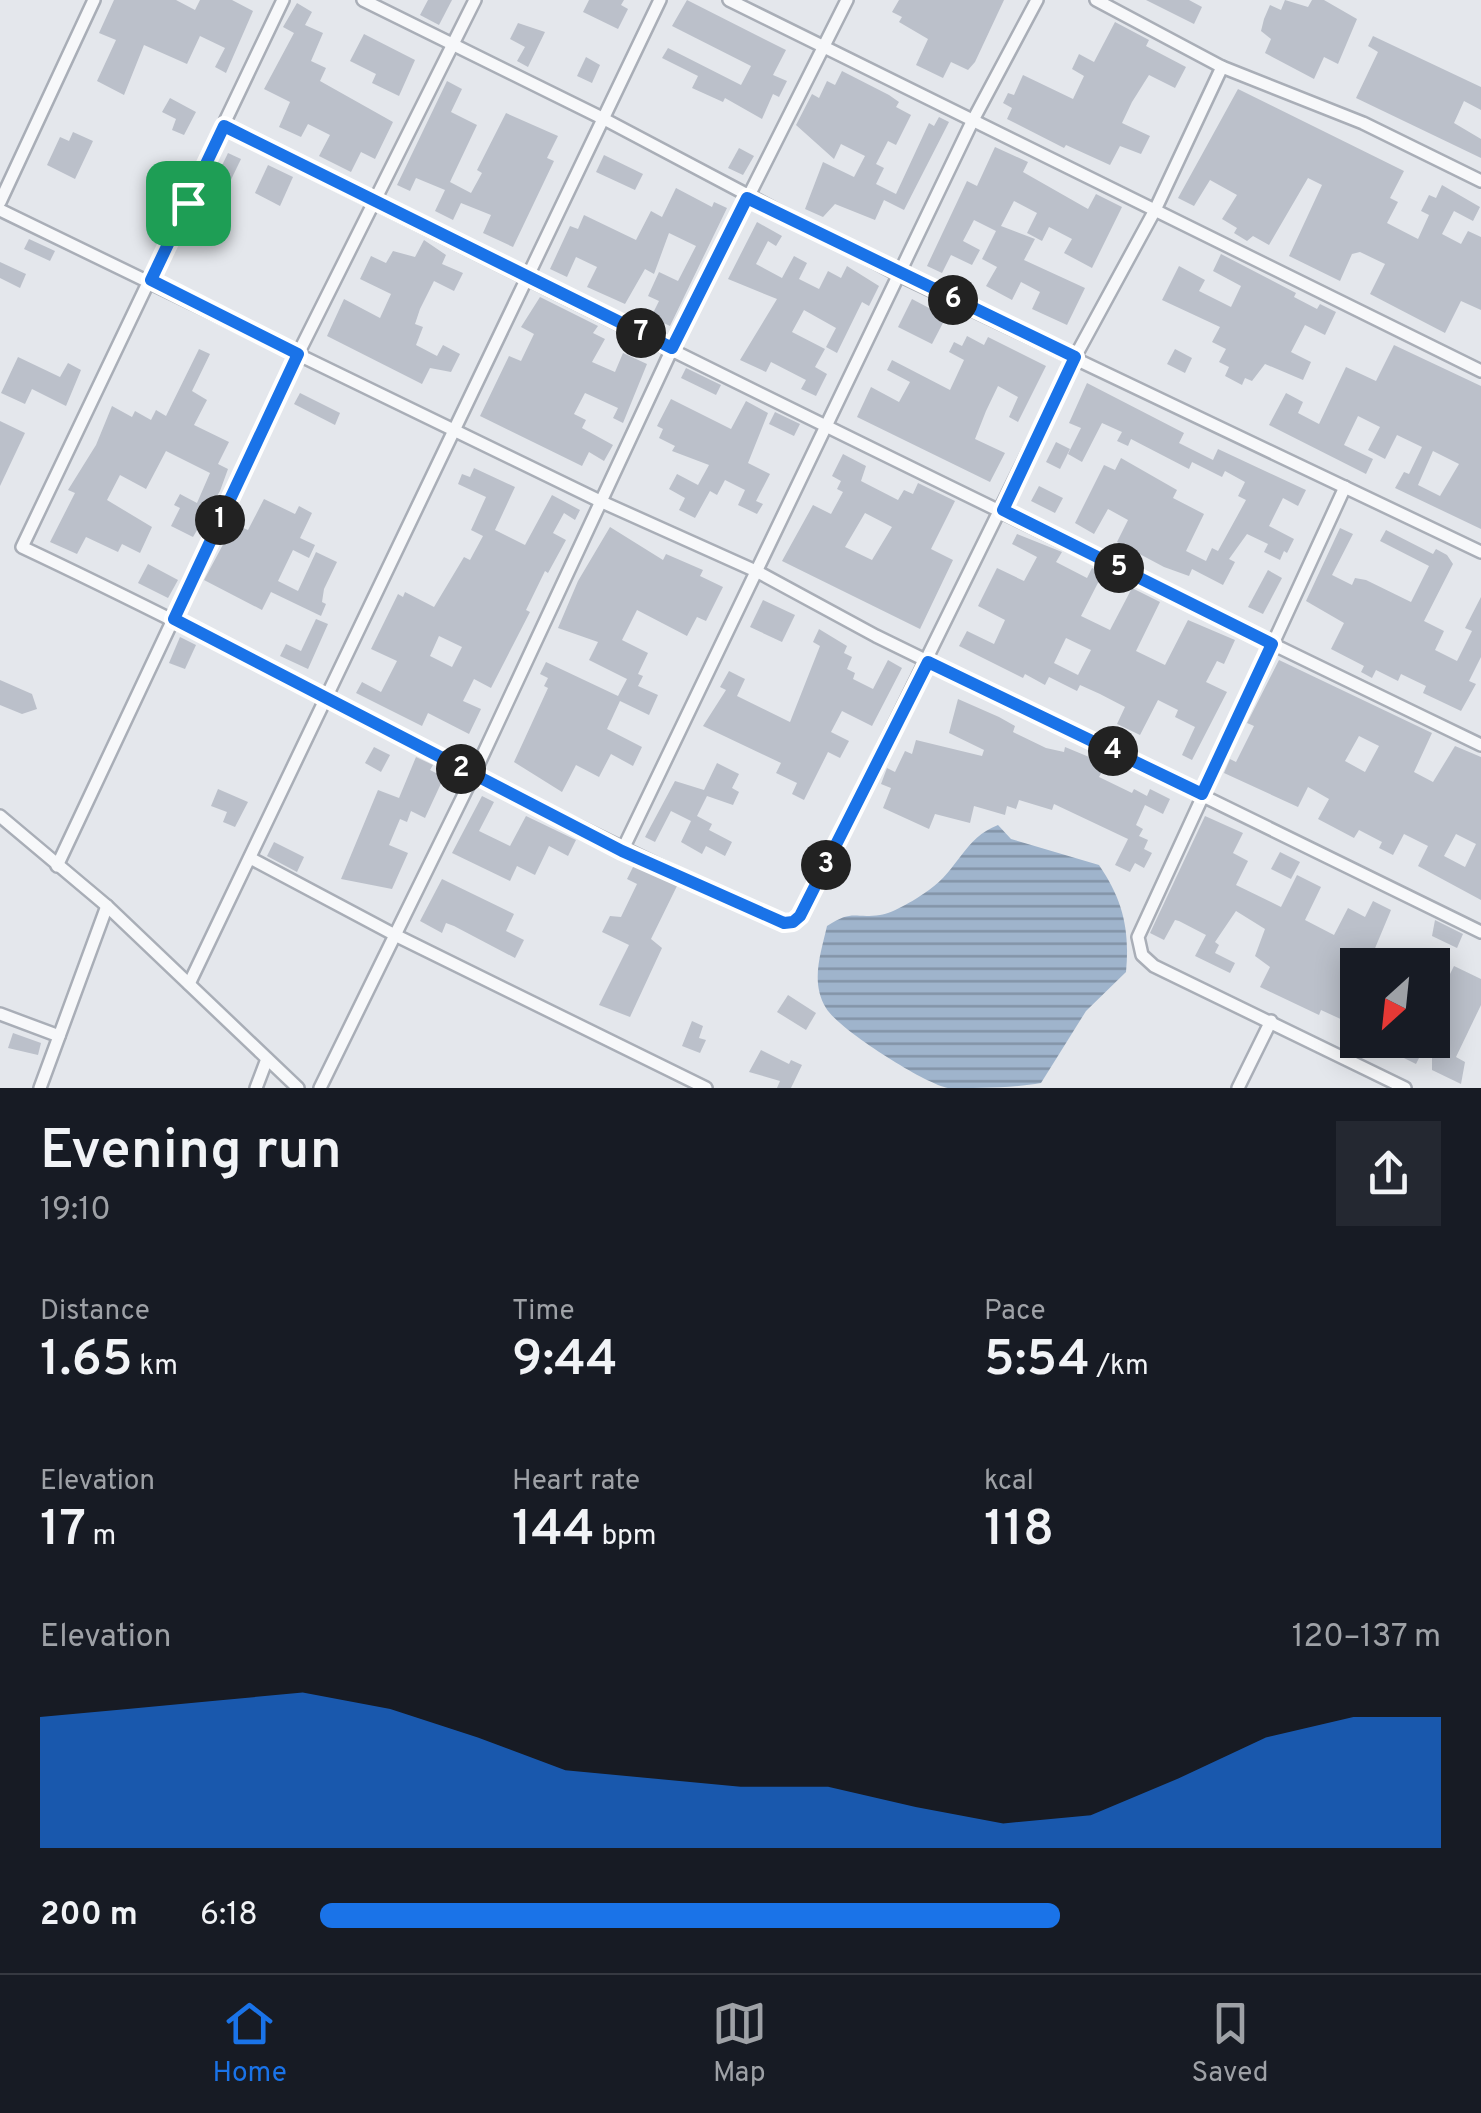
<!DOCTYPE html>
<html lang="en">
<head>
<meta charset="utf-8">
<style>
  :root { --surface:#171b24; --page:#242831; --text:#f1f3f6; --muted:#9ea1a6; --line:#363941; --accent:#1a73e8 }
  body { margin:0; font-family:Overpass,sans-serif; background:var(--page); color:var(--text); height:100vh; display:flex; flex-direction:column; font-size:38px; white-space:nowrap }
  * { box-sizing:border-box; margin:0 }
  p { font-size:32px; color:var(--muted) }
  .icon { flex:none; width:55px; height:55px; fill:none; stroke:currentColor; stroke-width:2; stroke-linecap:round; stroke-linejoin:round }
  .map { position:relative; height:1088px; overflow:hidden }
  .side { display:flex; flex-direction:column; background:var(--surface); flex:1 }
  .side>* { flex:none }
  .needle { width:65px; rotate:207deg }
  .fabs { position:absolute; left:1340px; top:948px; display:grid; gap:20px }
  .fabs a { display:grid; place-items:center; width:110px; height:110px; border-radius:0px; background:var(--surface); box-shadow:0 5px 25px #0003; font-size:50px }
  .pin { position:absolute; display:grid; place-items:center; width:85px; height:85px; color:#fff; margin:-42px; border-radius:20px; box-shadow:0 5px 15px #0006 }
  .km { position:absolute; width:50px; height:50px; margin:-25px; border-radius:50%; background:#222; color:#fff; font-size:28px; line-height:50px; text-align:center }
  .round { display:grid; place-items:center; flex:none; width:105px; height:105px; border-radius:0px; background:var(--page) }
  .overview { display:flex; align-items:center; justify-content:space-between; height:170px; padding:0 40px }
  h1 { font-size:55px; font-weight:600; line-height:75px }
  .stats { display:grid; grid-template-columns:repeat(3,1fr); gap:15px; height:170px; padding:10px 40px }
  .stats div { display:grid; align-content:center }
  .stats b { font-size:50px; font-weight:600 }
  .stats small { font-size:28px; font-weight:400 }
  .stats p { font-size:28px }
  .chart { height:280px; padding:20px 40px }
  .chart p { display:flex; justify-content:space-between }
  .chart svg { width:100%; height:180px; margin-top:10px; fill:var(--accent); opacity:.7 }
  ul { padding:0 40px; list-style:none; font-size:32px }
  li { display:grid; grid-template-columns:160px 120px 1fr; align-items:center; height:75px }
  li i { height:25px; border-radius:12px; background:var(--accent) }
  .tab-bar { display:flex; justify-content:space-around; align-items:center; height:140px; border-top:2px solid var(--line); background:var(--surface); font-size:28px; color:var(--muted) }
  .tab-bar a { display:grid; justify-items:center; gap:5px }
  .tab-bar .current { color:var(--accent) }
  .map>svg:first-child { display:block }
  .water { fill:url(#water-rules) }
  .building { fill:#bbc0ca; fill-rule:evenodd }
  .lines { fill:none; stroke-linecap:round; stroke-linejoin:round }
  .minor-casing { stroke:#a9aeb7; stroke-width:16 }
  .minor { stroke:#f7f8fa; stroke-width:11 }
  .route-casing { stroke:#fff; stroke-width:20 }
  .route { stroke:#1a73e8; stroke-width:12 }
</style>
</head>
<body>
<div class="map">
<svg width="1481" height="1088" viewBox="0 0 1481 1088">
  <defs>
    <pattern id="water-rules" width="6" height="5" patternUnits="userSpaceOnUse" patternTransform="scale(2.5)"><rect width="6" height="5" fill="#9fb4cc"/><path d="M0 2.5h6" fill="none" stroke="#8293a7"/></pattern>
  </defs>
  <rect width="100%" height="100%" fill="#e4e7ec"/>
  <path class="water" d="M998,825l13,14 88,26c24,35 31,65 27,107l-40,39 -45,72c-27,5 -65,5 -93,5 -23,-4 -110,-59 -122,-80 -16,-26 -5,-55 1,-82 27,-17 26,-7 53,-11 14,-2 38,-17 49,-25 29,-20 35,-52 69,-65z"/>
  <g class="building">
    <polygon points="114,0 176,0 195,10 200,0 232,0 253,11 226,73 215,67 225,48 200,36 187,64 144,45 124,95 97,81 116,40 99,33"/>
    <polygon points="428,0 452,0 439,25 420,15"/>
    <polygon points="589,0 624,0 621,5 628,9 618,29 583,12"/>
    <polygon points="687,0 786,50 773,75 787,81 779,97 773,94 762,119 725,98 723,102 692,88 698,76 662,58 668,48 741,85 751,66 672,26"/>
    <polygon points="899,0 1004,0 975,62 968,70 951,62 943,78 916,65 928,39 899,22 902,17 892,12"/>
    <polygon points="1146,0 1189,0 1202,7 1194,24"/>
    <polygon points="1285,0 1308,7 1312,0 1324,0 1357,19 1338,64 1324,57 1314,79 1265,53 1271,39 1261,31 1264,19 1270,5 1281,10"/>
    <polygon points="297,3 312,12 305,25 323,33 311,61 326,68 320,81 393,122 375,159 361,152 351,172 319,156 330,135 308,124 301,137 279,127 290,102 264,89 294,33 283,27"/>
    <polygon points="1115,22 1149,40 1146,46 1186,67 1175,88 1149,75 1132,102 1122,123 1150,136 1141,154 1120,146 1110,165 1066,145 1064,148 1007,119 1012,108 1003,103 1008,93 1014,95 1023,75 1073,99 1084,76 1072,69 1079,54 1094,62"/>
    <polygon points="518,23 545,32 528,67 517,61 525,47 510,39"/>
    <polygon points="364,34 415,60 399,96 372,83 376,74 350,61"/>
    <polygon points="1373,36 1481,87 1481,110 1464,101 1454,123 1481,139 1481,158 1356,98 1378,52 1368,46"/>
    <polygon points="586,57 600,65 592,83 577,76"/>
    <polygon points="842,71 889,95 899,102 896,107 911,115 896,145 888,141 876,164 884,168 876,184 896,194 929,123 934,126 939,117 949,122 904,210 884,200 875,220 835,204 823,217 805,209 823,162 854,177 865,156 841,144 834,159 796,125 812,94 819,98 827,81 835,85"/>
    <polygon points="447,81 462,89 451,112 477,125 450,182 471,193 482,173 477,170 506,113 558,136 547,158 554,161 513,247 483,233 491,215 461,203 453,220 435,211 445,190 416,178 410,191 397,185"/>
    <polygon points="1238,89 1404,171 1390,198 1398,202 1387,223 1418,239 1429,215 1421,211 1429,195 1436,198 1442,185 1480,207 1473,221 1454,211 1442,234 1461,244 1468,231 1481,237 1481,310 1461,301 1445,333 1370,294 1385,264 1360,252 1352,254 1340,281 1289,256 1322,185 1308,178 1269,245 1253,236 1247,241 1234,233 1237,228 1222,219 1237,195 1210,180 1194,206 1178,198"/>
    <polygon points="170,98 196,112 184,135 172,130 176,119 162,112"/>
    <polygon points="73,132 93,141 75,179 47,165 60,137 69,141"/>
    <polygon points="995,147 1028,162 1023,172 1088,209 1096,194 1122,207 1092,268 1064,253 1072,239 1049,227 1042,241 1027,233 1037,213 1014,201 1001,226 1035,239 1024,260 1085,288 1067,325 1032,309 1040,292 1021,282 1012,300 986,286 997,267 982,259 996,231 974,220 963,241 980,250 972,265 951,255 942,273 927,266 967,181 977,186"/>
    <polygon points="739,148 754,156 743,175 728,168"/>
    <polygon points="228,153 241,159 227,188 214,182"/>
    <polygon points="604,155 643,174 635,190 596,172"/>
    <polygon points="268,165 293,177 280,206 255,193"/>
    <polygon points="676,188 712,207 714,202 727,208 670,326 651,317 659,301 648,296 659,272 678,281 696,246 669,233 654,274 645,269 625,304 587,287 597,267 576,257 567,277 550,269 570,226 578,229 584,215 636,240 651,211 662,217"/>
    <polygon points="757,222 782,236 776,246 768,241 756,264 782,278 794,256 807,263 799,279 819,289 828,271 841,278 847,266 879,286 869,306 862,302 837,353 826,347 836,328 804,310 792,332 825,349 815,367 827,374 816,396 801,389 806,380 771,362 766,372 740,360 777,299 728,279"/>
    <polygon points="29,239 55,251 50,261 24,249"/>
    <polygon points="424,240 446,255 442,264 463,273 454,291 434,281 420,309 415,324 423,327 416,345 437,356 443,345 460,354 451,372 430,368 422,384 327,336 344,299 380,318 391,294 360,279 371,256 386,263 393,251 415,257"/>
    <polygon points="1221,254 1296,293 1294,297 1317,309 1320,304 1336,312 1325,335 1305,325 1291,352 1311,362 1303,380 1265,364 1252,381 1245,378 1242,385 1225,376 1229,367 1219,362 1226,349 1212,342 1220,327 1162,300 1179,266 1205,280 1199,291 1231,307 1241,286 1213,271"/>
    <polygon points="0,262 26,274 20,288 0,278"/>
    <polygon points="540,297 598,326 593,333 605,339 592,362 615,372 623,353 647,364 623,423 613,418 618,408 585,393 574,414 586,420 582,428 613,445 604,461 589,452 582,466 480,416 509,356 521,361 534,334 521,327"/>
    <polygon points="912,299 946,317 932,344 898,327"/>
    <polygon points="967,336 984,345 988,337 1046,366 1018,422 1009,417 1018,397 998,386 986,411 975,439 1005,453 990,482 857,417 871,387 899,402 910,382 887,370 892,360 950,390 964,360 949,352 954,342 962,346"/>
    <path d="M1394,345l87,41v143l-86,-41 9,-16 5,2 13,-27 -25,-12 -12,24 -17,-9 12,-23 -22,-11 -14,29 29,14 -7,15 -97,-49 17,-32 17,9 -5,11 21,11 27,-57 30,14zM1433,451l26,13 -19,32 -22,-11z"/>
    <polygon points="199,349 210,354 192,391 207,400 194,425 229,442 218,464 228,469 220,491 193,537 171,526 180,508 174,505 180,494 197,503 210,473 166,451 146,489 120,475 107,500 152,527 140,553 122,544 118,552 86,537 77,554 50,542 75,493 68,490 96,445 112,406 132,417 135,411 151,420 156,410 166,416"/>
    <polygon points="1175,349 1192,358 1185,373 1167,364"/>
    <polygon points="18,357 60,377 68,363 81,370 66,406 32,389 25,404 1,393"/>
    <polygon points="686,368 721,385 716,395 681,378"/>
    <polygon points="1087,383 1184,433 1179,443 1213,460 1218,449 1306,490 1298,506 1283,498 1269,526 1294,539 1287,553 1284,551 1280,560 1264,552 1268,544 1247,534 1229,559 1235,562 1223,585 1192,569 1189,576 1164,567 1117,542 1128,520 1108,509 1094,534 1075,523 1104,465 1115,470 1121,458 1177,490 1173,498 1204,514 1186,551 1206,561 1212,548 1218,551 1246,500 1238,496 1245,482 1225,471 1222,477 1192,462 1189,469 1131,439 1128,446 1117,441 1122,432 1102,423 1082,462 1068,454 1081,428 1069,423"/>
    <polygon points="300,393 340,413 335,425 294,404"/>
    <polygon points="671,399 731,429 746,401 768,413 748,463 770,474 756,501 763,504 757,514 738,505 745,490 725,480 717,495 710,491 695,518 679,510 685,498 669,489 677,474 698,485 709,465 672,451 675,446 659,438 663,429 657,426"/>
    <polygon points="775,412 800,424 794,436 769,424"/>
    <polygon points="0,421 25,433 0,486"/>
    <polygon points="1056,442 1070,449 1060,469 1046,462"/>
    <path d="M843,454l23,12 -5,15 37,19 6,-10 9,4 5,-11 37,18 -24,48 22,11 -33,69 -138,-68 31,-56 18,9 12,-22 -6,-3 4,-8 -9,-5zM865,513l27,14 -20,33 -27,-13z"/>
    <path d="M474,468l41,19 -20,43 30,15 27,-50 28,15 -5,10 -11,-7 -11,20 13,7 -18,33 -3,-2 -19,39 4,2 -39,76 -17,-9 -11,22 18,8 -12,25 -41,-21 -6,13 -66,-33 6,-11 19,10 16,-31 -26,-12 27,-55 5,3 2,-5 29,15 30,-50 6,3 13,-24 -12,-6 15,-33 -28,-13 4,-10 8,3zM439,636l23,11 -10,20 -22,-11z"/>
    <polygon points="1039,486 1063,498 1055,513 1031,501"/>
    <polygon points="264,499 295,514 299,506 312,513 300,538 315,545 309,558 293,550 278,581 298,591 316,552 337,562 324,589 322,602 326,604 321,616 271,592 262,610 204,580 234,524 248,530"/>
    <polygon points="610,527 663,560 666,554 703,570 700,576 723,587 706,621 697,617 687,636 637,610 622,640 648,653 638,674 643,676 638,686 658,695 649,715 620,701 607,729 642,747 633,766 611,754 599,777 576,765 562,792 514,762 548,688 544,686 548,678 540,674 546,662 618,696 627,679 589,660 598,642 558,628 578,581"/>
    <polygon points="1340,528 1353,534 1332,575 1352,585 1355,578 1366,580 1411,602 1429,566 1380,541 1386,530 1433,554 1436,549 1447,555 1453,564 1424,621 1444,631 1435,650 1457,661 1472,631 1465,628 1481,597 1481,657 1469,681 1476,684 1461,711 1423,693 1426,686 1401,674 1398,681 1376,670 1372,678 1361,672 1364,666 1331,649 1344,623 1306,601"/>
    <path d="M1017,534l45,18 -6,10 31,16 5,-10 11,5 -22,43 29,14 22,-42 28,14 -24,49 29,14 23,-45 47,20 -11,24 -7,-3 -11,21 21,10 -35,68 -10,-5 13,-28 -20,-10 3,-7 -20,-10 -18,35 -23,-11 8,-17 -25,-13 -20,-9 -3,6 -28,-14 -4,8 -20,-11 -2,4 -64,-32 8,-15 27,13 11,-24 -27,-14 19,-38 27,13 13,-24 -25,-13zM1066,638l25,12 -13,25 -24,-12z"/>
    <polygon points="148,564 178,580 168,598 138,583"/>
    <polygon points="1268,570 1282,578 1263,614 1248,607"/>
    <polygon points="763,600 795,615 782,642 750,627"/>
    <polygon points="316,619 328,624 308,669 280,656 286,644 301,651"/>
    <polygon points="819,629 847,646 844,653 852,657 847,669 855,673 853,679 873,689 888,660 902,668 872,726 842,711 831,732 849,741 840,758 828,752 804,800 792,794 797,783 776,773 781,763 703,726 726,690 720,687 729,671 745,679 737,696 790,722 820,646 813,642"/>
    <polygon points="180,637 196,645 185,669 169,663"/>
    <path d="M1279,660l153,73 -18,39 19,10 22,-36 26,11v143l-63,-34 10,-20 -24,-12 -11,21 -14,-7 3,-6 -23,-12 -5,8 -36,-19 11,-20 -21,-12 -10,20 -74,-34 6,-14 6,3 18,-36 -7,-3zM1359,736l20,10 -14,26 -20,-11zM1456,834l20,10 -11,23 -21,-11z"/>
    <polygon points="0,680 32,694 37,709 22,714 0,705"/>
    <polygon points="958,699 999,717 1015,726 1013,732 1046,748 1064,752 1065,747 1106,764 1099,777 1132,793 1134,789 1147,796 1150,789 1170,799 1163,814 1145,805 1136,825 1143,829 1139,836 1148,840 1144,849 1152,853 1144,868 1135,863 1130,872 1115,865 1128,839 1054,804 1052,810 1019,800 1016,809 1007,806 1005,815 974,806 970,823 935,814 929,829 883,808 891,788 881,784 887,768 895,772 905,751 912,754 916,740 982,756 984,750 949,733"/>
    <polygon points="374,747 390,755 381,772 365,763"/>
    <polygon points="416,757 433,765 430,770 444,777 425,818 411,811 407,822 400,819 389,845 408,853 392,889 341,879 378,790 399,798"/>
    <polygon points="717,763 739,774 732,788 739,792 733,805 707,796 697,816 712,824 709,830 732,842 725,856 706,846 702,854 681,842 691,821 671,811 655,842 645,837 675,781 704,790"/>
    <polygon points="218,789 248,802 235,827 223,822 227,812 211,806"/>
    <polygon points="482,796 494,802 479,831 510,846 526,816 576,840 568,856 549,846 535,875 517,866 510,881 452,853"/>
    <polygon points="1205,816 1243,833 1233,853 1248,861 1236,885 1281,907 1297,875 1321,887 1305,920 1334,935 1348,908 1365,917 1373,901 1391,910 1368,965 1358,965 1358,1027 1321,1010 1319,1015 1260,987 1270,967 1255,956 1265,929 1236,911 1215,942 1219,945 1215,953 1235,963 1230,973 1195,956 1206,935 1179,921 1175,920 1164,940 1150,933"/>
    <polygon points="274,842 304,857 297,872 267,856"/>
    <polygon points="1280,852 1300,862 1291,879 1271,869"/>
    <polygon points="634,865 677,886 651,939 662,948 630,1017 599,1005 629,945 602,932 610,916 621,917 637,884 627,879"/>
    <polygon points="442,879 514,914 506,931 524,940 515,958 454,926 446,923 442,933 420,921"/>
    <polygon points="1435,920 1463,934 1457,948 1432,936"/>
    <polygon points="1432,965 1450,974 1454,966 1481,979 1481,1005 1456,1057 1465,1062 1461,1084 1432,1070"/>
    <polygon points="788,995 816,1013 806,1030 777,1012"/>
    <polygon points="692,1021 703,1026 699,1038 706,1040 700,1053 682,1046"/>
    <polygon points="13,1033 41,1043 38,1055 8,1048"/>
    <polygon points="1368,1040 1428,1040 1416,1064"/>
    <polygon points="761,1050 789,1064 791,1060 802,1065 791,1088 777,1088 780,1081 749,1072"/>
  </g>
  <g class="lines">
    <defs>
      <g id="minor">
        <path d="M283,0l-261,547c257,121 502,261 762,376l9,-1 7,-6 275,-559 80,-147 67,-143"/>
        <polyline points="363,0 604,119 899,275 1481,552"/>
        <polyline points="729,0 1481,371"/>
        <polyline points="1096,0 1222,67 1363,123 1481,181"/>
        <path d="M224,127c417,210 837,415 1257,618"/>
        <polyline points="0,202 94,0"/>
        <polyline points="0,210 602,502 758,572 876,636 1481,932"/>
        <polyline points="1345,487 1138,937 1142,955 1154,966 1405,1088"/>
        <polyline points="0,816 107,906 298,1088"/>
        <polyline points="622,851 972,122 1037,0"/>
        <polyline points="252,859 395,935 706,1088"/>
        <polyline points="57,866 298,354 475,0"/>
        <polyline points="189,984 660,0"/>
        <polyline points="0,1014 59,1036"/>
        <polyline points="40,1088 107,906"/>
        <polyline points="256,1088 267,1059"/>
        <polyline points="320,1088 473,776 672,349 847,0"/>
        <polyline points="1238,1088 1271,1021"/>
      </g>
    </defs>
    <use href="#minor" class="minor-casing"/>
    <use href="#minor" class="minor"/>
  </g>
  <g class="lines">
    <defs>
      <polygon id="route" points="224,126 672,348 747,198 1075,357 1003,510 1272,644 1202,794 928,662 800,916 793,922 784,923 622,851 174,619 298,354 151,280"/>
    </defs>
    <use href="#route" class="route-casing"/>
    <use href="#route" class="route"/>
  </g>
</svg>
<div class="fabs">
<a><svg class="needle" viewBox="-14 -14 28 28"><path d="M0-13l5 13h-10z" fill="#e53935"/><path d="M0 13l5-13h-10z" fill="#9ea1a6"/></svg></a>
</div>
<div class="pin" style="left:188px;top:203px;background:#1e9e55"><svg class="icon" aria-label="arrive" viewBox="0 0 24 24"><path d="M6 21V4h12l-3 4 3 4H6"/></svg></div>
<b class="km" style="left:220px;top:520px">1</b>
<b class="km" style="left:461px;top:769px">2</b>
<b class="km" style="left:826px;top:865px">3</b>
<b class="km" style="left:1113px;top:751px">4</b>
<b class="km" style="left:1119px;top:568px">5</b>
<b class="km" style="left:953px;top:300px">6</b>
<b class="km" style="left:641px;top:333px">7</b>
</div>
<section class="side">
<div class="overview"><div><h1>Evening run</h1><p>19:10</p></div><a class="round"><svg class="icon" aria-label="share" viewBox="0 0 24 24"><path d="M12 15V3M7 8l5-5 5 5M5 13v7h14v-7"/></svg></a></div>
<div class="stats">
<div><p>Distance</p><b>1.65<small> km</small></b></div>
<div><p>Time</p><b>9:44</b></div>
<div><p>Pace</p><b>5:54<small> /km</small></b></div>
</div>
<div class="stats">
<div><p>Elevation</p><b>17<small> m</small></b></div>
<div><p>Heart rate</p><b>144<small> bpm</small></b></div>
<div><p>kcal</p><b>118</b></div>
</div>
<div class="chart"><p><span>Elevation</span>120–137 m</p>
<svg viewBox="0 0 160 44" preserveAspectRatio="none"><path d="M0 44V12L10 10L20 8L30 6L40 10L50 17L60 25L70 27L80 29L90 29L100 34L110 38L120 36L130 27L140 17L150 12L160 12V44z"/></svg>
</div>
<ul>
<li><b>200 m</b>6:18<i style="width:66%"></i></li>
</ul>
</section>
<nav class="tab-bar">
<a class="current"><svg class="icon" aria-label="home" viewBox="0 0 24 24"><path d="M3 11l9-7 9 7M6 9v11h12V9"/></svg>Home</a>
<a><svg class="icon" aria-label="map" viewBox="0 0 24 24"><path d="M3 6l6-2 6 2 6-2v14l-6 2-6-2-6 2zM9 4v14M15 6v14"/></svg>Map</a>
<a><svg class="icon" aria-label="saved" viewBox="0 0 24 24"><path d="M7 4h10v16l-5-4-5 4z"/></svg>Saved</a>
</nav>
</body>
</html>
